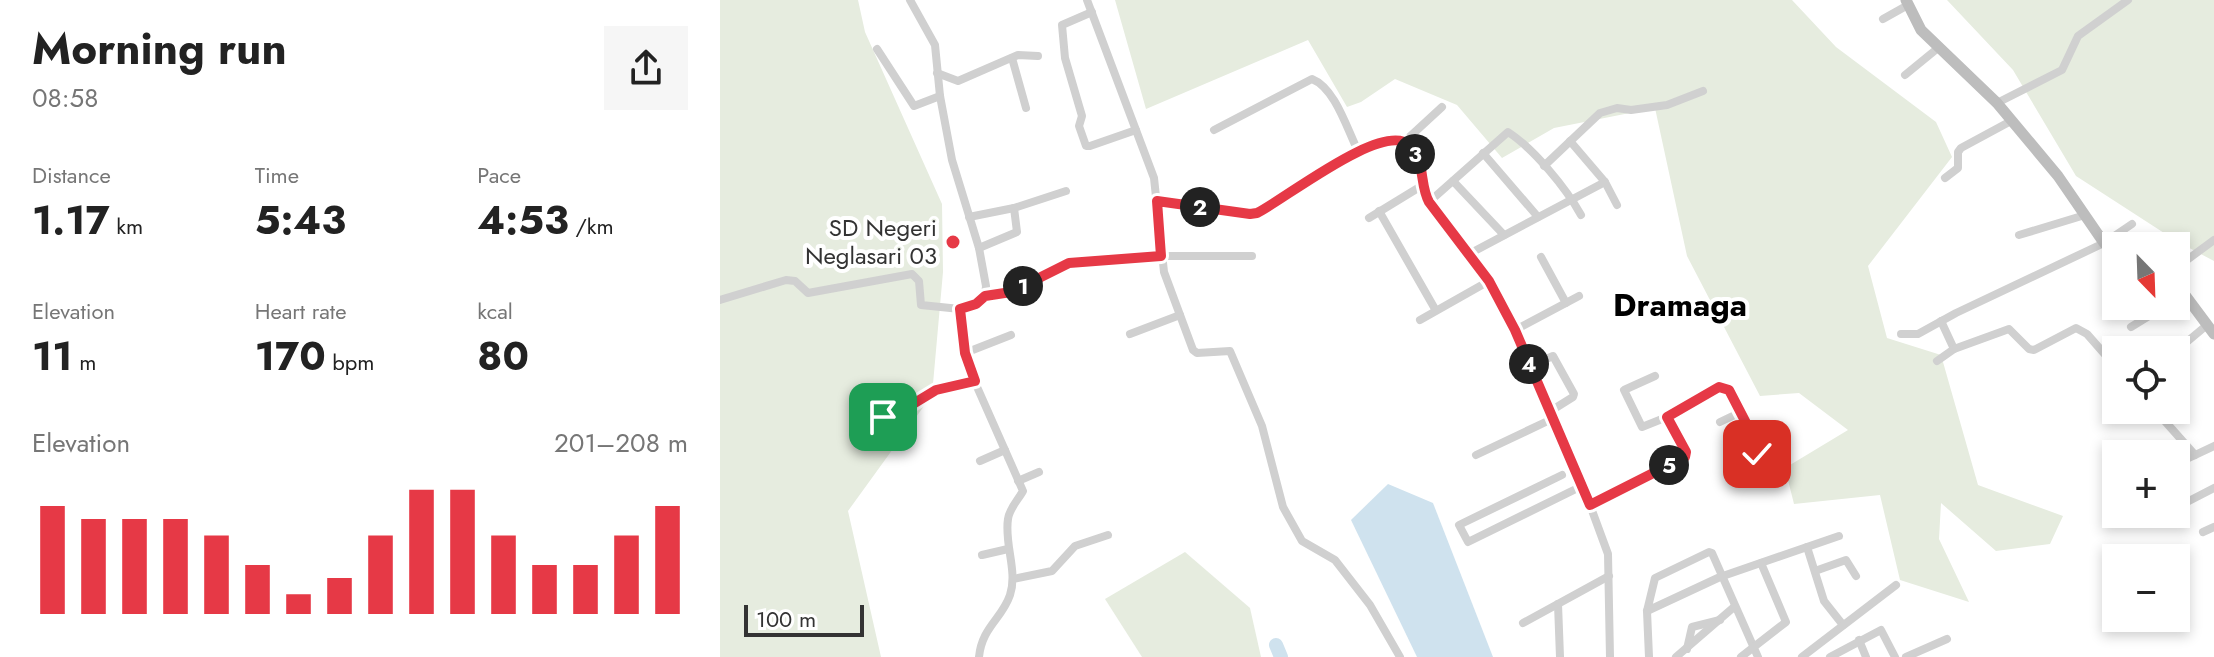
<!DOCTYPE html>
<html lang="en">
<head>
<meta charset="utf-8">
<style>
  :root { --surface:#fff; --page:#f6f6f6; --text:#222; --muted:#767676; --accent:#e63946 }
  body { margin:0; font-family:Jost,sans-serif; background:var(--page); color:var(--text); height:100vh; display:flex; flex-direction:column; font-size:30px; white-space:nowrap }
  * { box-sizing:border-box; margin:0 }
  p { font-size:26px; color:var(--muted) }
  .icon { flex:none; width:44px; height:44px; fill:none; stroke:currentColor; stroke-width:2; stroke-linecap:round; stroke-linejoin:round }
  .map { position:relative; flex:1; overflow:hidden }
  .drawer { display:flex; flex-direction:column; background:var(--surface); width:720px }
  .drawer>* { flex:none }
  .needle { width:52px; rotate:157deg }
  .tools { position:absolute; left:1382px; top:232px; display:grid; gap:16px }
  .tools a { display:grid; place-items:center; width:88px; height:88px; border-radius:0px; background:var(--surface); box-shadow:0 4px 12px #0003; font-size:40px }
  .scale { position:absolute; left:24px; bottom:20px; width:120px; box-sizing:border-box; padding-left:8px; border:4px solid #333; border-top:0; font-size:22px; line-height:28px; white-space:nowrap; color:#333; -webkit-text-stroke:6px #fff; paint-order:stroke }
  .pin { position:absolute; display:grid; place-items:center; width:68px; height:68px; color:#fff; margin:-34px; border-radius:16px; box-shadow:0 4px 12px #0006 }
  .km { position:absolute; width:40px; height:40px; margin:-20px; border-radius:50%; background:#222; color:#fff; font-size:22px; line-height:40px; text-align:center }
  .round { display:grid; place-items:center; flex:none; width:84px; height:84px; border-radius:0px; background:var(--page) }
  .overview { display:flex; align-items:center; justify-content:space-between; height:136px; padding:0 32px }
  h1 { font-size:44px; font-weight:700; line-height:60px }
  .metrics { display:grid; grid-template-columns:repeat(3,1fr); gap:12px; height:136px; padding:8px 32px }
  .metrics div { display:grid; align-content:center }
  .metrics b { font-size:40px; font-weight:700 }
  .metrics small { font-size:22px; font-weight:400 }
  .metrics p { font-size:22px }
  .chart { height:224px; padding:16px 32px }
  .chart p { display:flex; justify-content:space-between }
  .chart svg { width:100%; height:144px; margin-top:8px; stroke:var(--accent); stroke-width:6 }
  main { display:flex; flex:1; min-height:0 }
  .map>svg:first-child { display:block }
  .green { fill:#e6ecdf }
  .water { fill:#cfe2ee }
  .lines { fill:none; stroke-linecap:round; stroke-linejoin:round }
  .river { stroke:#cfe2ee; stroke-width:14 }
  .street { stroke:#d0d0d0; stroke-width:8 }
  .secondary { stroke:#bdbdbd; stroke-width:11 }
  .route-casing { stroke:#fff; stroke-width:16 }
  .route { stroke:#e63946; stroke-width:10 }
  .poi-dot { fill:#e63946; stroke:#fff; stroke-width:3 }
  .labels { text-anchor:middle; stroke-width:8; stroke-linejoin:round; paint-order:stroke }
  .poi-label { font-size:24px; fill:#333; stroke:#fff; text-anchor:end }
  .district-label { font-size:32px; font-weight:bold; fill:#000; stroke:#fff }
</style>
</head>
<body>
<main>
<section class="drawer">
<div class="overview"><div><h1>Morning run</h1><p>08:58</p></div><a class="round"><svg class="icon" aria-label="share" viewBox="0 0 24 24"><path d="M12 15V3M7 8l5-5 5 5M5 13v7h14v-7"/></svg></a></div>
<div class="metrics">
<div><p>Distance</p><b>1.17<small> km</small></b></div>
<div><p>Time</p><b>5:43</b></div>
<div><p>Pace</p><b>4:53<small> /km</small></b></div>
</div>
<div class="metrics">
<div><p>Elevation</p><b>11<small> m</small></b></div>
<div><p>Heart rate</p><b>170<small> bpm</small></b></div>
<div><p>kcal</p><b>80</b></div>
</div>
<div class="chart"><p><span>Elevation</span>201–208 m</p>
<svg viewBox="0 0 160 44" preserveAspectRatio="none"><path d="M5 44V11M15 44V15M25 44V15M35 44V15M45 44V20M55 44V29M65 44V38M75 44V33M85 44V20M95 44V6M105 44V6M115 44V20M125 44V29M135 44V29M145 44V20M155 44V11"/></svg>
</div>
</section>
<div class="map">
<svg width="1494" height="657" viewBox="0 0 1494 657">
  <rect width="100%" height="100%" fill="#fff"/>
  <g class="green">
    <polygon points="0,0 138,0 145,32 222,204 223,272 212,395 128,511 161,657 0,657"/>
    <polygon points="395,0 1072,0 1116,47 1216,122 1232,157 1148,266 1167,338 1221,355 1258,485 1343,516 1330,544 1276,551 1221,503 1219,539 1249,602 1180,580 1160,495 1074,504 1065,468 1128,430 1079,393 1040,396 967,256 935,108 834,128 782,158 737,105 675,79 641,102 627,107 588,40 426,109"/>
    <polygon points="1227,0 1494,0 1494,261 1458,242 1356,176 1293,70"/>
    <polygon points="465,552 530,608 541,657 422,657 385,599"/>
  </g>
  <polygon class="water" points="668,484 713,503 773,657 697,657 631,520"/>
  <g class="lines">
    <polyline class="river" points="556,645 561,657"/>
    <g class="street">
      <polyline points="190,0 215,45 220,96 232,160 259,248 266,286 265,296"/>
      <polyline points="367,0 434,178 444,272 473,350 477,353 510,351 542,426 563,507 582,541 615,560 650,605 680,657"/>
      <polyline points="372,12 342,25 345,58 362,116 359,126 366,146 370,146 416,130"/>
      <polyline points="1163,19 1188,5"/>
      <polyline points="157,49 194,106 220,96"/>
      <polyline points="292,58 306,108"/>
      <polyline points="217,73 238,81 298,55 318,56"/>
      <polyline points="1185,75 1218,48"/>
      <polyline points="1277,103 1342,70 1358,36 1408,0"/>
      <path d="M494,130l98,-51c23,9 35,50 46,72"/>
      <polyline points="850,141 885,182 897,205"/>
      <polyline points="684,142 722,107"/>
      <polyline points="763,153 818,217"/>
      <polyline points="824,166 880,113 897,108 911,110 947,105 983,91"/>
      <polyline points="1225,178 1238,168 1238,152 1241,148 1291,121"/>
      <polyline points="733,181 784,235"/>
      <path d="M437,201l93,13 7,-1c31,-16 120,-90 152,-68l13,24 1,16 6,17 60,79 26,49 75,175 18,49 2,103"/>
      <path d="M709,202l79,-70c26,17 58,56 73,83"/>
      <polyline points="659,211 715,309"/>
      <polyline points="249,217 294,208 346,191"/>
      <polyline points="649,218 703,185"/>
      <polyline points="1299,235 1365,215"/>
      <polyline points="259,248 297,232 294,208"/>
      <polyline points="747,255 885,182"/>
      <polyline points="821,257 846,303"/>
      <polyline points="1456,268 1494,240"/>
      <polyline points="0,300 66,280 75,281 88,293 192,274 199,281 201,305 240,309 256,304 265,296 291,292 337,268 360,261 441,256 532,256"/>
      <path d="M240,309l5,44 5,18 53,120c-5,9 -14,18 -15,28 -4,25 10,52 2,76 -8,24 -28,32 -31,62"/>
      <polyline points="700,320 769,281"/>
      <polyline points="1221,321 1234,349 1289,329 1309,349 1314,350 1356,328 1367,334 1396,367"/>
      <polyline points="1411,327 1445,306"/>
      <polyline points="795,330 859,296"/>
      <polyline points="410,334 460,315"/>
      <polyline points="1181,334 1198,334 1236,313 1384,243 1412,224"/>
      <polyline points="1456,351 1487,325"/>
      <polyline points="245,353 291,335"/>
      <polyline points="1217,361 1234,349"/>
      <polyline points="810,366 833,356 854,394 853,397 829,412"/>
      <polyline points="1435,410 1475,455"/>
      <polyline points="163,417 193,404 216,390 255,381"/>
      <polyline points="947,417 999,387 1007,388 1054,477"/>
      <polyline points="1000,422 1021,412"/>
      <polyline points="756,455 832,419"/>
      <polyline points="1024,460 1037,454 1038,447"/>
      <polyline points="260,461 285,450"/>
      <polyline points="1456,464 1494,446"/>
      <polyline points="842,475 739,525 748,542 862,486"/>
      <polyline points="298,481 319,472"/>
      <polyline points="1456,490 1465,503 1494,488"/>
      <polyline points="870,505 965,457 966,452 947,417 922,427 904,390 935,376"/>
      <polyline points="1483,532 1494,527"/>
      <polyline points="1087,547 1104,601 1123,625"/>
      <polyline points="262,555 288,549"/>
      <polyline points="1095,571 1126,560 1136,576"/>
      <polyline points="293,579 332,571 355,546 388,535"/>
      <polyline points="838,604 840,657"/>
      <polyline points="927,611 1000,577 1119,536"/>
      <polyline points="803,623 889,576"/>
      <polyline points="1139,640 1146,657"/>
      <polyline points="967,649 972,627 1000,620"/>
      <polyline points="929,657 927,611 935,578 989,552 992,553 1038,657"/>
      <polyline points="956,657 1014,607"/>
      <polyline points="1021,657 1066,622 1041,563"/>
      <polyline points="1082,657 1176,585"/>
      <polyline points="1110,657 1161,630 1175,657"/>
      <polyline points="1186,657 1227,639"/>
    </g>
    <g class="secondary">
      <polyline points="1186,0 1201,30 1277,103 1338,176 1384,243 1396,253"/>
      <polyline points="1456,283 1494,334"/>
    </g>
  </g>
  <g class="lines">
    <defs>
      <path id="route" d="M163,417l30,-13 23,-14 39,-9 -10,-28 -5,-44 16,-5 9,-8 26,-4 58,-29 92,-7 -4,-55 93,13 7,-1c28,-14 126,-92 152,-68 17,16 10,39 20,57l60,79 26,49 75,175 95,-48 1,-5 -19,-35 52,-30 10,3 29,56 -1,8"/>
    </defs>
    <use href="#route" class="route-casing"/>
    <use href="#route" class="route"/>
  </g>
  <circle class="poi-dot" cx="233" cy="242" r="8"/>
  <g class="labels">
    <g class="poi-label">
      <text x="217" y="236">SD Negeri<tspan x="217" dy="28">Neglasari 03</tspan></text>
    </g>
    <g class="district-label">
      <text x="960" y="316">Dramaga</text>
    </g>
  </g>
</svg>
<div class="tools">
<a><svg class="needle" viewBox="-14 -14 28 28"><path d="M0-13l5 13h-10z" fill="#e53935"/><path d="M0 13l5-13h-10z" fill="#767676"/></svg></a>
<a><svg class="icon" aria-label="locate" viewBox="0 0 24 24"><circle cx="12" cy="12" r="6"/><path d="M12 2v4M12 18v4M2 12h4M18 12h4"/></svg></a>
<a>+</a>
<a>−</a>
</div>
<div class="scale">100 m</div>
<div class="pin" style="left:163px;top:417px;background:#1e9e55"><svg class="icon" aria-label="arrive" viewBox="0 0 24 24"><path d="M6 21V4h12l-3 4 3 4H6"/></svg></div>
<div class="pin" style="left:1037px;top:454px;background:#d93025"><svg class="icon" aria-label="check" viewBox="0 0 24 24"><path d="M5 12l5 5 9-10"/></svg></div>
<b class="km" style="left:303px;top:286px">1</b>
<b class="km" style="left:480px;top:207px">2</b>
<b class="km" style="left:695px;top:154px">3</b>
<b class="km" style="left:809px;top:364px">4</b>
<b class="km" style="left:949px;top:465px">5</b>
</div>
</main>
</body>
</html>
